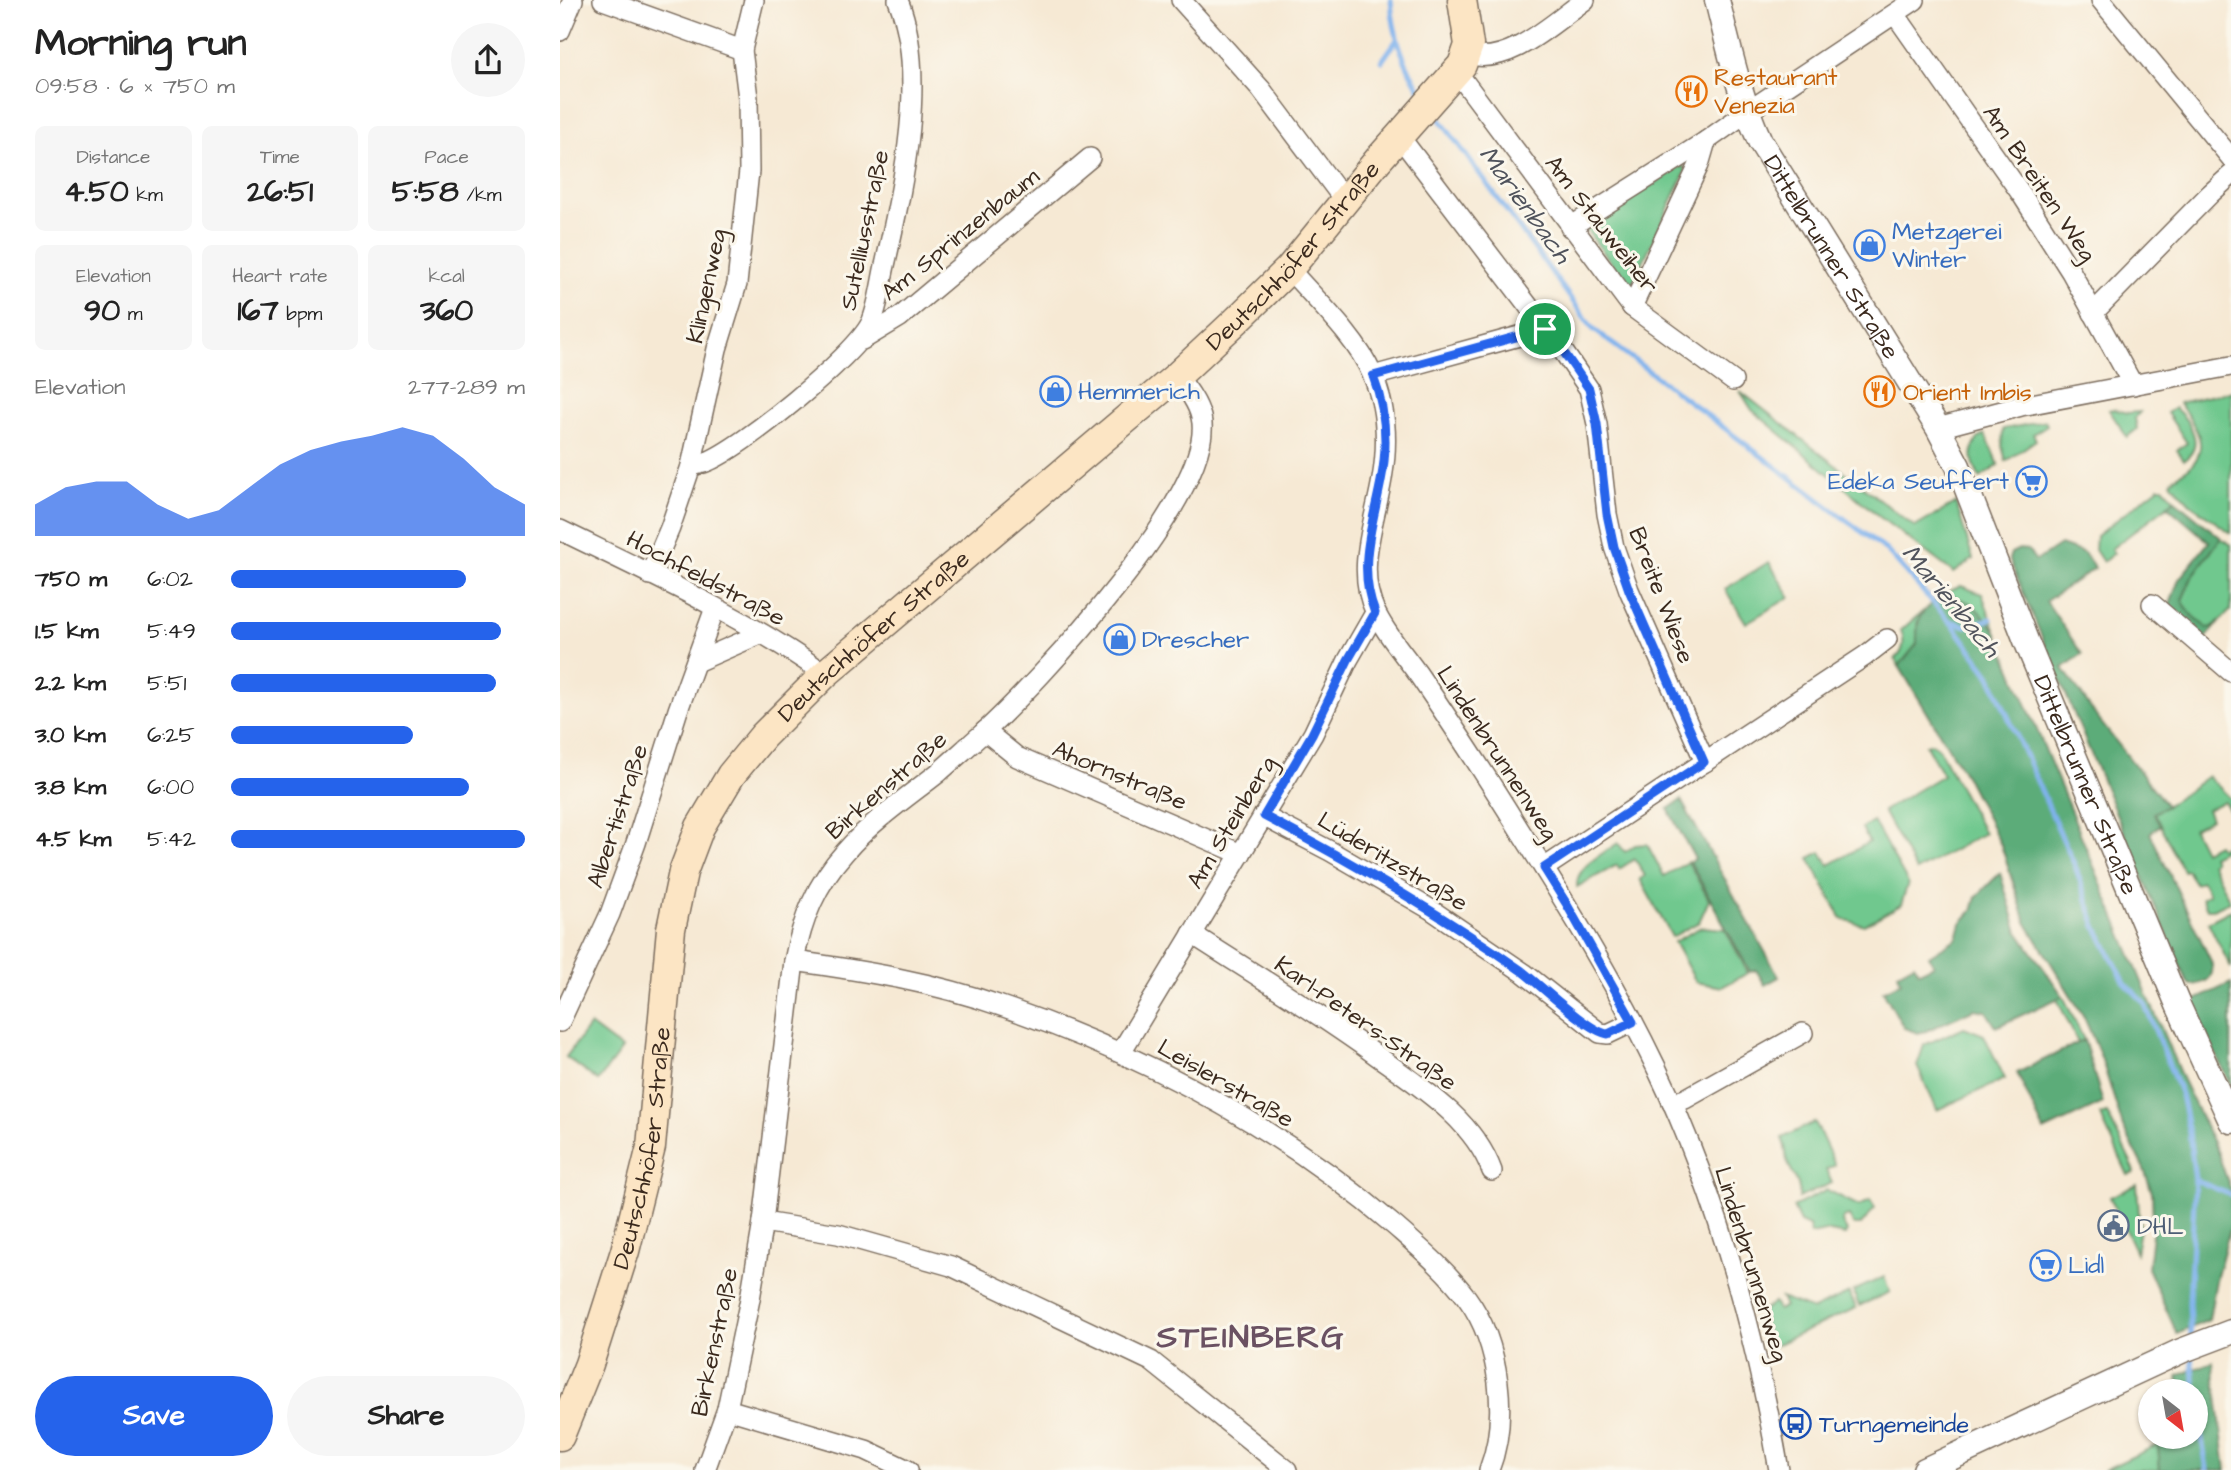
<!DOCTYPE html>
<html lang="en">
<head>
<meta charset="utf-8">
<style>
  :root { --surface:#fff; --page:#f6f6f6; --text:#222; --muted:#767676; --accent:#2563eb }
  body { margin:0; font-family:"Architects Daughter",sans-serif; background:var(--page); color:var(--text); height:100vh; display:flex; flex-direction:column; font-size:26px; white-space:nowrap }
  * { box-sizing:border-box; margin:0 }
  p { font-size:23px; color:var(--muted) }
  .icon { flex:none; width:38px; height:38px; fill:none; stroke:currentColor; stroke-width:2; stroke-linecap:round; stroke-linejoin:round }
  .map { position:relative; flex:1; overflow:hidden }
  .panel { display:flex; flex-direction:column; background:var(--surface); width:560px }
  .panel>* { flex:none }
  .needle { width:46px; rotate:149deg }
  .fabs { position:absolute; left:1578px; top:1379px; display:grid; gap:14px }
  .fabs a { display:grid; place-items:center; width:70px; height:70px; border-radius:50%; background:var(--surface); box-shadow:0 2px 5px #0004; font-size:35px }
  .pin { position:absolute; display:grid; place-items:center; width:60px; height:60px; color:#fff; margin:-30px; border:4px solid #fff; border-radius:50%; box-shadow:0 2px 7px #0007 }
  .round { display:grid; place-items:center; flex:none; width:74px; height:74px; border-radius:37px; background:var(--page) }
  .head { display:flex; align-items:center; justify-content:space-between; height:119px; padding:0 35px }
  h1 { font-size:38px; font-weight:700; line-height:52px }
  .metrics { display:grid; grid-template-columns:repeat(3,1fr); gap:10px; height:119px; padding:7px 35px }
  .metrics div { display:grid; align-content:center; border-radius:10px; background:var(--page); text-align:center }
  .metrics b { font-size:30px; font-weight:700 }
  .metrics small { font-size:19px; font-weight:400 }
  .metrics p { font-size:19px }
  .chart { height:196px; padding:14px 35px }
  .chart p { display:flex; justify-content:space-between }
  .chart svg { width:100%; height:126px; margin-top:7px; fill:var(--accent); opacity:.7 }
  .action { display:flex; gap:14px; margin-top:auto; padding:14px 35px }
  .action a { flex:1; height:80px; border-radius:42px; background:var(--accent); color:#fff; font-size:28px; font-weight:700; line-height:80px; text-align:center }
  .action a+a { background:var(--page); color:var(--text) }
  ul { padding:0 35px; list-style:none; font-size:23px }
  li { display:grid; grid-template-columns:112px 84px 1fr; align-items:center; height:52px }
  li i { height:18px; border-radius:9px; background:var(--accent) }
  main { display:flex; flex:1; min-height:0 }
  .map>svg:first-child { display:block }
  .green { fill:#70c88e; stroke:#567956; stroke-width:2 }
  .forest { fill:#5cac79; stroke:#4c6b4c; stroke-width:2 }
  .lines { fill:none; stroke-linecap:round; stroke-linejoin:round }
  .stream { stroke:#80b3ed; stroke-width:5 }
  .minor-casing { stroke:#7c6d5e; stroke-width:22 }
  .tertiary-casing { stroke:#7c6d5e; stroke-width:27 }
  .secondary-casing { stroke:#7c6d5e; stroke-width:31 }
  .minor { stroke:#fff; stroke-width:19 }
  .tertiary { stroke:#fff; stroke-width:24 }
  .secondary { stroke:#fce5c4; stroke-width:28 }
  .route-casing { stroke:#fff; stroke-width:14 }
  .route { stroke:#2563eb; stroke-width:9 }
  .labels { text-anchor:middle; stroke-width:6; stroke-linejoin:round; paint-order:stroke }
  .food-label { font-size:24px; fill:#c56008; stroke:#fbf7ec; text-anchor:start }
  .street-label { font-size:24px; fill:#3b2a1e; stroke:#fbf7ec }
  .shop-label { font-size:24px; fill:#366cbe; stroke:#fbf7ec; text-anchor:start }
  .service-label { font-size:24px; fill:#4e5e75; stroke:#fbf7ec; text-anchor:start }
  .transit-label { font-size:24px; fill:#164399; stroke:#fbf7ec; text-anchor:start }
  .water-label { font-size:26px; font-style:italic; fill:#50535c; stroke:#fbf7ec }
  .district-label { font-size:32px; font-weight:bold; letter-spacing:2px; fill:#6a5162; stroke:#fbf7ec }
</style>
</head>
<body>
<main>
<section class="panel">
<div class="head"><div><h1>Morning run</h1><p>09:58 · 6 × 750 m</p></div><a class="round"><svg class="icon" aria-label="share" viewBox="0 0 24 24"><path d="M12 15V3M7 8l5-5 5 5M5 13v7h14v-7"/></svg></a></div>
<div class="metrics">
<div><p>Distance</p><b>4.50<small> km</small></b></div>
<div><p>Time</p><b>26:51</b></div>
<div><p>Pace</p><b>5:58<small> /km</small></b></div>
</div>
<div class="metrics">
<div><p>Elevation</p><b>90<small> m</small></b></div>
<div><p>Heart rate</p><b>167<small> bpm</small></b></div>
<div><p>kcal</p><b>360</b></div>
</div>
<div class="chart"><p><span>Elevation</span>277–289 m</p>
<svg viewBox="0 0 160 44" preserveAspectRatio="none"><path d="M0 44V33L10 27L20 25L30 25L40 33L50 38L60 35L70 27L80 19L90 14L100 11L110 9L120 6L130 9L140 17L150 27L160 33V44z"/></svg>
</div>
<ul>
<li><b>750 m</b>6:02<i style="width:80%"></i></li>
<li><b>1.5 km</b>5:49<i style="width:92%"></i></li>
<li><b>2.2 km</b>5:51<i style="width:90%"></i></li>
<li><b>3.0 km</b>6:25<i style="width:62%"></i></li>
<li><b>3.8 km</b>6:00<i style="width:81%"></i></li>
<li><b>4.5 km</b>5:42<i style="width:100%"></i></li>
</ul>
<div class="action"><a>Save</a><a>Share</a></div>
</section>
<div class="map">
<svg width="1671" height="1470" viewBox="0 0 1671 1470">
  <rect width="100%" height="100%" fill="#fbf7ec"/>
  <filter id="ink" filterUnits="userSpaceOnUse"><feTurbulence type="fractalNoise" baseFrequency=".0143" numOctaves="2"/><feDisplacementMap in="SourceGraphic" scale="14" xChannelSelector="R" yChannelSelector="G"/><feConvolveMatrix kernelMatrix="1 2 1 2 8 2 1 2 1" color-interpolation-filters="sRGB"/></filter>
  <filter id="wash" filterUnits="userSpaceOnUse"><feTurbulence type="fractalNoise" baseFrequency=".00686" numOctaves="4" result="noise"/><feDisplacementMap in="SourceGraphic" scale="28" xChannelSelector="R" yChannelSelector="G"/><feGaussianBlur stdDeviation="1.57" result="paint"/><feColorMatrix in="noise" values="0 0 0 0 0 0 0 0 0 0 0 0 0 0 0 0 0 1.4 0 .05"/><feComposite in="paint" operator="in"/></filter>
  <g filter="url(#wash)">
    <rect width="100%" height="100%" fill="#f6e9d4"/>
    <g class="green">
      <polygon points="1123,165 1126,171 1072,285 1068,285 1025,228"/>
      <polygon points="1180,391 1355,527 1396,503 1413,559 1394,573 1321,518 1192,410"/>
      <path d="M1671,391v142l-39,-28 -21,-23c5,-7 12,-9 18,-14 24,-22 4,-45 -10,-65z"/>
      <path d="M1615,408c16,14 30,38 9,52l-7,-10 10,-7 -20,-30z"/>
      <polygon points="1553,409 1568,413 1580,412 1575,418 1577,429 1567,437 1549,410"/>
      <polygon points="1485,421 1487,425 1473,434 1476,440 1446,461 1442,446 1443,429"/>
      <path d="M1424,434c5,5 9,22 15,31l-19,13c-9,-15 -13,-33 4,-44z"/>
      <polygon points="1599,487 1603,487 1615,500 1551,549 1554,553 1543,562 1535,550 1536,536"/>
      <polygon points="1661,538 1671,545 1671,610 1653,628 1647,628 1629,612 1622,600 1632,577"/>
      <polygon points="1209,562 1230,597 1186,623 1165,589"/>
      <polygon points="1401,586 1422,594 1435,629 1412,604 1385,593"/>
      <path d="M1361,613l-4,11 1,20 -19,22 -4,-7c10,-8 10,-18 6,-29z"/>
      <polygon points="1372,743 1378,747 1424,833 1356,871 1323,811 1383,775 1366,745"/>
      <polygon points="1648,776 1671,799 1671,813 1664,801 1647,810 1651,819 1633,829 1644,851 1657,844 1660,848 1671,843 1671,846 1652,856 1654,861 1651,863 1670,901 1653,909 1647,909 1642,898 1649,894 1642,881 1635,884 1627,870 1623,871 1594,813 1617,799"/>
      <polygon points="1313,821 1348,883 1341,905 1304,925 1282,919 1249,858 1261,852 1269,865 1309,842 1302,828"/>
      <path d="M1058,843l7,9 10,-7 12,-1 17,32 24,-14 21,38 -10,22 -27,15 -32,-58 5,-3 -10,-17 -16,10 -2,-4 -40,22c-2,-21 26,-33 41,-44z"/>
      <polygon points="1671,910 1671,968 1648,922"/>
      <polygon points="1141,927 1165,929 1188,973 1162,987 1136,982 1114,942"/>
      <polygon points="1503,996 1524,1040 1518,1043 1497,999"/>
      <polygon points="30,1025 62,1049 38,1081 6,1057"/>
      <polygon points="1404,1027 1424,1035 1445,1079 1377,1110 1357,1066 1364,1045"/>
      <polygon points="1547,1113 1574,1169 1575,1173 1568,1175 1540,1115"/>
      <path d="M1255,1122l20,43 -9,5 6,13 -33,15c3,-15 -8,-24 -12,-38 -2,-9 0,-11 -5,-22z"/>
      <polygon points="1577,1185 1580,1229 1576,1253 1550,1197"/>
      <polygon points="1267,1190 1299,1206 1310,1200 1315,1208 1301,1225 1294,1225 1289,1216 1283,1218 1282,1222 1287,1231 1285,1235 1265,1231 1251,1234 1249,1226 1240,1222 1233,1207"/>
      <polygon points="1324,1277 1330,1292 1299,1306 1293,1291"/>
      <polygon points="1289,1293 1296,1308 1211,1347 1201,1311 1214,1303 1218,1310 1225,1306 1221,1298 1253,1310"/>
      <polygon points="1598,1445 1600,1470 1544,1470 1595,1446"/>
    </g>
    <g class="forest">
      <polygon points="1615,500 1661,538 1632,577 1622,600 1629,612 1647,628 1653,627 1660,622 1644,640 1613,613 1610,604 1619,579 1649,542 1607,506"/>
      <path d="M1500,545l24,8 11,15 -49,33 36,53 -19,14 33,48 71,90 -13,7 6,13 -10,7 61,128c5,16 -4,23 -20,24l-4,-3 -178,-423 2,-6 8,-4 9,1 8,11z"/>
      <path d="M1385,593l27,11 23,25 187,449 35,73 14,40v34l-15,55 -7,40 -32,14 -29,-66 5,-42 -1,-34 -9,-25 -20,-40 -22,-70 -17,-40 -58,-95 -25,-77 -36,-70 -66,-109 18,-22c-1,-32 5,-32 28,-51z"/>
      <polygon points="1121,800 1219,977 1205,985 1196,970 1190,972 1130,862 1135,859 1108,809"/>
      <polygon points="1440,873 1458,932 1503,996 1436,1027 1426,1011 1414,1009 1366,1031 1358,1033 1344,1028 1323,991 1341,982 1338,973 1354,964 1359,972 1374,965 1369,956 1397,938 1401,923 1412,911 1416,897"/>
      <polygon points="1671,983 1671,1087 1631,1002"/>
      <polygon points="1524,1040 1543,1103 1484,1131 1457,1073"/>
      <polygon points="1653,1362 1666,1470 1600,1470 1598,1445 1610,1437 1636,1437 1636,1391 1622,1391 1617,1376"/>
    </g>
    <g class="lines">
      <g class="stream">
        <path d="M831,0c2,36 13,66 33,96"/>
        <polyline points="822,61 836,41"/>
        <polyline points="873,110 1033,329 1326,550 1394,626 1430,676 1515,866 1536,926 1565,983 1584,1002 1621,1095 1629,1132 1635,1180 1671,1195"/>
        <polyline points="1390,621 1406,626 1431,619"/>
        <polyline points="1631,1339 1629,1304 1635,1180"/>
        <polyline points="1632,1353 1635,1391"/>
        <polyline points="1636,1402 1647,1470"/>
      </g>
    </g>
  </g>
  <g filter="url(#ink)">
    <g class="lines">
      <defs>
        <g id="minor">
          <polyline points="43,0 182,50"/>
          <polyline points="621,0 701,89 785,201"/>
          <polyline points="1541,0 1671,158"/>
          <polyline points="1335,14 1462,195 1511,272 1573,385"/>
          <polyline points="0,31 13,0"/>
          <path d="M907,54c40,14 87,-32 118,-54"/>
          <polyline points="897,72 1072,307 1173,381"/>
          <polyline points="839,136 1005,354 1029,389 1037,424 1047,514 1054,547 1069,590 1145,762"/>
          <polyline points="1010,227 1146,141 1187,112 1355,0"/>
          <path d="M729,269c26,30 68,69 83,105 15,33 16,70 10,105 -7,43 -27,90 -7,132 11,24 30,44 45,66 34,50 67,100 99,152 49,77 97,155 137,238 61,127 99,264 123,403"/>
          <polyline points="1072,307 1139,165 1146,141"/>
          <polyline points="1533,313 1650,194 1671,175"/>
          <polyline points="302,340 340,317 530,158"/>
          <polyline points="813,376 985,329"/>
          <polyline points="1378,428 1461,406 1671,366"/>
          <path d="M131,466c5,-1 10,-2 15,-4 35,-13 149,-106 165,-139 8,-18 10,-42 15,-62 17,-76 42,-187 12,-261"/>
          <path d="M0,530c90,44 183,86 265,144"/>
          <polyline points="90,575 110,528 131,466 157,349 177,284 189,171 188,98 182,50 194,0"/>
          <polyline points="1592,604 1671,672"/>
          <polyline points="136,662 200,634"/>
          <polyline points="425,731 457,757 681,854"/>
          <polyline points="703,816 770,851 870,909 964,973 1040,1033 1048,1034 1073,1022"/>
          <polyline points="984,868 1305,656 1327,639"/>
          <path d="M632,934c62,40 125,78 184,121 43,31 97,64 116,116"/>
          <path d="M234,961c71,10 139,21 207,45 143,49 280,122 395,221 25,22 51,44 71,71 33,45 42,121 22,172"/>
          <polyline points="0,1022 50,914 76,843 118,710 155,608"/>
          <polyline points="561,1052 753,734 788,660 815,613"/>
          <polyline points="1112,1103 1125,1099 1243,1033"/>
          <polyline points="203,1222 278,1234 391,1266 591,1361 727,1470"/>
          <polyline points="167,1409 306,1450 348,1470"/>
          <path d="M145,1470l22,-61 23,-110 13,-77 31,-261c8,-41 22,-77 51,-109 27,-31 61,-54 93,-79 15,-13 29,-26 44,-39 54,-49 237,-244 219,-317 -4,-16 -15,-29 -24,-41"/>
        </g>
        <g id="tertiary">
          <path id="s1" d="M1157,0c12,48 22,96 43,141l178,287 20,38 69,177 151,362 53,116"/>
          <polyline points="1365,1470 1621,1351 1671,1332"/>
        </g>
        <g id="secondary">
          <path id="s2" d="M0,1436l29,-72 36,-113 26,-104 20,-218 12,-57 17,-45 31,-52 32,-39 62,-62 352,-298 60,-56 52,-51 89,-109 84,-95 7,-20 -7,-45"/>
        </g>
      </defs>
      <use href="#minor" class="minor-casing"/>
      <use href="#tertiary" class="tertiary-casing"/>
      <use href="#secondary" class="secondary-casing"/>
      <use href="#minor" class="minor"/>
      <use href="#tertiary" class="tertiary"/>
      <use href="#secondary" class="secondary"/>
    </g>
  </g>
  <g class="lines" filter="url(#ink)">
    <defs>
      <path id="route" d="M985,329l20,25 24,35 8,35 10,90 7,33 15,43 75,172 -160,106 22,35 67,119 -25,12c-19,-2 -68,-49 -86,-63 -82,-58 -169,-108 -258,-155l48,-82 36,-74 27,-47c-18,-46 -3,-85 6,-132 7,-35 5,-71 -8,-105z"/>
    </defs>
    <use href="#route" class="route-casing"/>
    <use href="#route" class="route"/>
  </g>
  <defs>
    <symbol id="restaurant-ring" viewBox="-11 -11 22 22"><circle r="9.5" fill="#fbf7ec" stroke="#e8710a" stroke-width="1.5"/><path d="M-5-6h1v4h1v-4h1v4h1v-4h1v5L-1.5 .5V6h-2V.5L-5-1ZM5-6V6H3V1.5H1.5Q1.5-4 5-6Z" fill="#e8710a"/></symbol>
    <symbol id="shop-ring" viewBox="-11 -11 22 22"><circle r="9.5" fill="#fbf7ec" stroke="#3f7fe0" stroke-width="1.5"/><path d="M-5-2.5h2.3a2.7 3.5 0 0 1 5.4 0H5L5.5 6h-11ZM-1.5-2.5h3a1.5 2.3 0 0 0-3 0Z" fill="#3f7fe0"/></symbol>
    <symbol id="supermarket-ring" viewBox="-11 -11 22 22"><circle r="9.5" fill="#fbf7ec" stroke="#3f7fe0" stroke-width="1.5"/><path d="M-6-5.5h2.5l.6 2H6L4.5 2H-2.5L-4.4-4H-6ZM-1.5 3.2a1.3 1.3 0 1 0 .1 0ZM3 3.2a1.3 1.3 0 1 0 .1 0Z" fill="#3f7fe0"/></symbol>
    <symbol id="civic-ring" viewBox="-11 -11 22 22"><circle r="9.5" fill="#fbf7ec" stroke="#5c6f8a" stroke-width="1.5"/><path d="M-.6-6.5H3V-4.5H.6V-3L4-1V1h2V6H-6V1h2V-1L-.6-3ZM-1.2 2.5V6h2.4V2.5Z" fill="#5c6f8a"/></symbol>
    <symbol id="bus-ring" viewBox="-11 -11 22 22"><circle r="9.5" fill="#fbf7ec" stroke="#1a4fb4" stroke-width="1.5"/><path d="M-5-6H5V4H4V6H2V4H-2V6H-4V4H-5ZM-3.5-4V0h7V-4ZM-3.5 1.2v1.5H-2V1.2ZM2 1.2v1.5H3.5V1.2Z" fill="#1a4fb4"/></symbol>
  </defs>
  <g fill-rule="evenodd">
    <use href="#restaurant-ring" x="1114" y="74" width="35" height="35"/>
    <use href="#shop-ring" x="1292" y="228" width="35" height="35"/>
    <use href="#shop-ring" x="478" y="374" width="35" height="35"/>
    <use href="#restaurant-ring" x="1302" y="374" width="35" height="35"/>
    <use href="#supermarket-ring" x="1454" y="464" width="35" height="35"/>
    <use href="#shop-ring" x="542" y="622" width="35" height="35"/>
    <use href="#civic-ring" x="1536" y="1208" width="35" height="35"/>
    <use href="#supermarket-ring" x="1468" y="1248" width="35" height="35"/>
    <use href="#bus-ring" x="1218" y="1406" width="35" height="35"/>
  </g>
  <g class="labels">
    <g class="food-label">
      <text x="1154" y="85">Restaurant<tspan x="1154" dy="28">Venezia</tspan></text>
      <text x="1343" y="400">Orient Imbis</text>
    </g>
    <g class="street-label">
      <text transform="translate(1480 183) rotate(56)" y="8">Am Breiten Weg</text>
      <text transform="translate(1042 224) rotate(52)" y="8">Am Stauweiher</text>
      <text transform="translate(304 230) rotate(-78)" y="8">Sutelliusstraße</text>
      <text transform="translate(400 234) rotate(-39)" y="8">Am Sprinzenbaum</text>
      <text dy="8" stroke="none"><textPath href="#s2" startOffset="1456">Deutschhöfer Straße</textPath></text>
      <text dy="8" stroke="none"><textPath href="#s1" startOffset="284">Dittelbrunner Straße</textPath></text>
      <text transform="translate(146 286) rotate(-78)" y="8">Klingenweg</text>
      <text transform="translate(146 578) rotate(28)" y="8">Hochfeldstraße</text>
      <text transform="translate(1102 595) rotate(69)" y="8">Breite Wiese</text>
      <text dy="8" stroke="none"><textPath href="#s2" startOffset="889">Deutschhöfer Straße</textPath></text>
      <text transform="translate(938 753) rotate(57)" y="8">Lindenbrunnenweg</text>
      <text transform="translate(560 775) rotate(23)" y="8">Ahornstraße</text>
      <text dy="8" stroke="none"><textPath href="#s1" startOffset="872">Dittelbrunner Straße</textPath></text>
      <text transform="translate(326 785) rotate(-41)" y="8">Birkenstraße</text>
      <text transform="translate(57 816) rotate(-72)" y="8">Albertistraße</text>
      <text transform="translate(671 822) rotate(-59)" y="8">Am Steinberg</text>
      <text transform="translate(833 861) rotate(31)" y="8">Lüderitzstraße</text>
      <text transform="translate(806 1023) rotate(35)" y="8">Karl-Peters-Straße</text>
      <text transform="translate(666 1083) rotate(30)" y="8">Leislerstraße</text>
      <text dy="8" stroke="none"><textPath href="#s2" startOffset="301">Deutschhöfer Straße</textPath></text>
      <text transform="translate(1192 1264) rotate(73)" y="8">Lindenbrunnenweg</text>
      <text transform="translate(154 1342) rotate(-78)" y="8">Birkenstraße</text>
    </g>
    <g class="shop-label">
      <text x="1332" y="239">Metzgerei<tspan x="1332" dy="28">Winter</tspan></text>
      <text x="518" y="399">Hemmerich</text>
      <text x="1449" y="489" text-anchor="end">Edeka Seuffert</text>
      <text x="582" y="647">Drescher</text>
      <text x="1508" y="1273">Lidl</text>
    </g>
    <g class="service-label">
      <text x="1577" y="1234">DHL</text>
    </g>
    <g class="transit-label">
      <text x="1259" y="1432">Turngemeinde</text>
    </g>
    <g class="water-label">
      <text transform="translate(966 204) rotate(54)" y="9">Marienbach</text>
      <text transform="translate(1392 600) rotate(50)" y="9">Marienbach</text>
    </g>
    <g class="district-label">
      <text x="691" y="1347">STEINBERG</text>
    </g>
  </g>
</svg>
<div class="fabs">
<a><svg class="needle" viewBox="-14 -14 28 28"><path d="M0-13l5 13h-10z" fill="#e53935"/><path d="M0 13l5-13h-10z" fill="#767676"/></svg></a>
</div>
<div class="pin" style="left:985px;top:329px;background:#1e9e55"><svg class="icon" aria-label="arrive" viewBox="0 0 24 24"><path d="M6 21V4h12l-3 4 3 4H6"/></svg></div>
</div>
</main>
</body>
</html>
